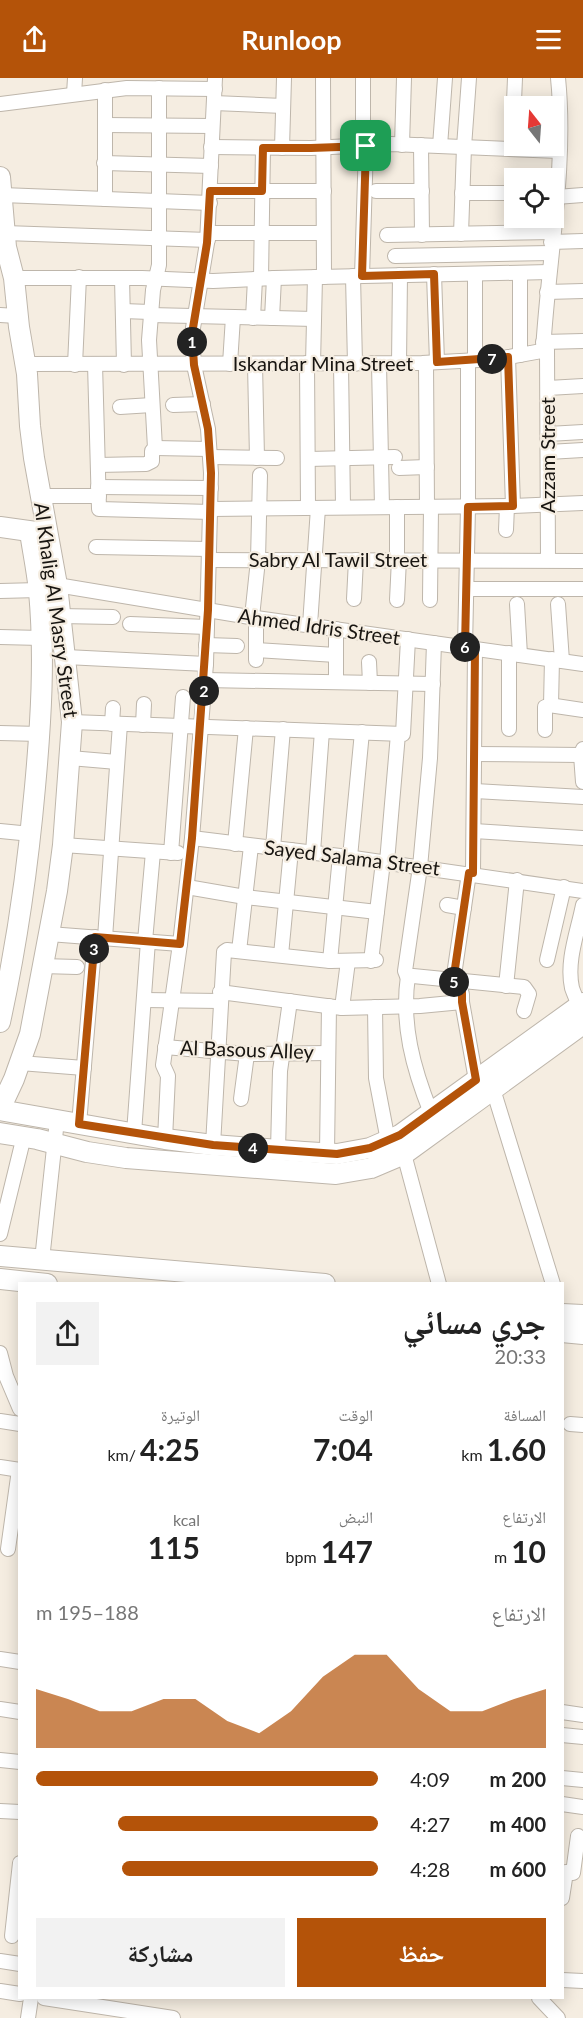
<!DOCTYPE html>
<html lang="ar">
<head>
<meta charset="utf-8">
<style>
  :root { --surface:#fff; --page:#f2f2f2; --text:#222; --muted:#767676; --accent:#b45309 }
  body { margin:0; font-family:Lato,"Noto Naskh Arabic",sans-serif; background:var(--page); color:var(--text); direction:rtl; height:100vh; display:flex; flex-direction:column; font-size:22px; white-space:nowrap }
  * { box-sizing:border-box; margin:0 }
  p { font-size:20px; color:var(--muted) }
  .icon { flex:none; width:33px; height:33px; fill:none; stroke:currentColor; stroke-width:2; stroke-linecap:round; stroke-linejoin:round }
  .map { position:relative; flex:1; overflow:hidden; direction:ltr }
  .drawer { position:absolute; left:18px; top:1204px; width:546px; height:717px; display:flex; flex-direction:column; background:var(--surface); border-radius:0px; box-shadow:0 3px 15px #0003; direction:rtl }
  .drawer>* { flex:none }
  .needle { width:39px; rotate:343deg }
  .buttons { position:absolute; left:504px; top:18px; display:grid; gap:12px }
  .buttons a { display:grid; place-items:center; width:60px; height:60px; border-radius:0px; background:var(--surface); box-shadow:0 3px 15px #0003; font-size:30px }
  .pin { position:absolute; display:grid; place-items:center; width:51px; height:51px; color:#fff; margin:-26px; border-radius:12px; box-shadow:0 3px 9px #0006 }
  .km { position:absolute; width:30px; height:30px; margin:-15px; border-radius:50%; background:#222; color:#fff; font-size:16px; line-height:30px; text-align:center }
  .round { display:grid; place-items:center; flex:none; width:63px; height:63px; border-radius:0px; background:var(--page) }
  .head { display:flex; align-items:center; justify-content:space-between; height:102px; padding:0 18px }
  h1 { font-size:33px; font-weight:700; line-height:45px }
  .figures { display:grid; grid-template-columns:repeat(3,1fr); gap:9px; height:102px; padding:6px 18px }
  .figures div { display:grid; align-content:center }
  .figures b { font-size:30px; font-weight:700 }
  .figures small { font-size:16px; font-weight:400 }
  .figures p { font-size:16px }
  .chart { height:168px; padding:12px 18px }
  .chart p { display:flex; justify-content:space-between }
  .chart svg { width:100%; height:108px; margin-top:6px; fill:var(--accent); opacity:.7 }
  .cta { display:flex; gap:12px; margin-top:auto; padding:12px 18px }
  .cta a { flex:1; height:69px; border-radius:0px; background:var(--accent); color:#fff; font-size:24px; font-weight:700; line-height:69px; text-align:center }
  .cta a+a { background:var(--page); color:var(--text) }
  ul { padding:0 18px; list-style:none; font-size:20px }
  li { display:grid; grid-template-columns:96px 72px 1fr; align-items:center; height:45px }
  li i { height:15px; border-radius:8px; background:var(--accent) }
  header { display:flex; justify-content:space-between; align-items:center; height:78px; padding:0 18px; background:var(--accent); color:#fff; font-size:27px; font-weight:700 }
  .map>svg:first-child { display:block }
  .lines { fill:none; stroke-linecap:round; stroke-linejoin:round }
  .street-casing { stroke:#beb6ab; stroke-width:16 }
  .secondary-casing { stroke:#beb6ab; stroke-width:22 }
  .street { stroke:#fff; stroke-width:14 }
  .secondary { stroke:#fff; stroke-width:20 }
  .route-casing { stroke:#fff; stroke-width:12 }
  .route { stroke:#b45309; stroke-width:8 }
  .labels { text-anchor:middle; stroke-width:4.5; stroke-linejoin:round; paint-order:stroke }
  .street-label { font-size:20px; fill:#181511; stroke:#f5ede1 }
</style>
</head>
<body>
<header><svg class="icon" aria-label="menu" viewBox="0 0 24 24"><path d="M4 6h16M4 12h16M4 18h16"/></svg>Runloop<svg class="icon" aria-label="share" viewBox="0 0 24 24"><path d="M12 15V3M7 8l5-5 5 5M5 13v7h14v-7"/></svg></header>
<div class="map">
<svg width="583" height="1940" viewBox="0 0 583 1940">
  <rect width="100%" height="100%" fill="#f5ede1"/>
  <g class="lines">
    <defs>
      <g id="street">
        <polyline points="323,0 324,199"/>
        <polyline points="363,0 363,68"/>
        <polyline points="74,16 75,0"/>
        <polyline points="214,25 283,28"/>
        <polyline points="0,26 127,10 215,11"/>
        <polyline points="105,47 212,48"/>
        <polyline points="402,67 404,0"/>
        <polyline points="421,67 422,157"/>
        <polyline points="440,68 445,0"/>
        <polyline points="211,69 311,70 391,66 559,73"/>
        <polyline points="282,70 284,0"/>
        <polyline points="512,71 515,0"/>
        <polyline points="104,85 211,88"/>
        <polyline points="210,113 324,113"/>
        <polyline points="376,113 422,113"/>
        <polyline points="462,115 514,115"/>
        <polyline points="2,117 210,125"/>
        <polyline points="556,119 583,117"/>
        <polyline points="105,121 105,12"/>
        <polyline points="5,155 208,162"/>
        <polyline points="208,155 323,155"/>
        <polyline points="461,156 464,69 469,0"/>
        <polyline points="387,157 553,154"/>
        <polyline points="551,164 583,163"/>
        <polyline points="395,178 551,175"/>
        <polyline points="434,196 437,284"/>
        <polyline points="475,196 475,282"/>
        <polyline points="353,198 355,286"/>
        <polyline points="362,198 366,68"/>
        <polyline points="14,200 142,200 213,203 274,200 549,194"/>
        <polyline points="122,200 124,287"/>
        <polyline points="261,200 263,70"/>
        <polyline points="547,214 583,213"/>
        <polyline points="123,233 150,234"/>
        <polyline points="0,237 17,238"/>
        <polyline points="150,237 314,241"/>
        <polyline points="253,240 255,201"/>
        <polyline points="272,240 274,200"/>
        <polyline points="543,264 583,263"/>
        <path d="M543,273c5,-89 24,-185 15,-273"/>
        <polyline points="520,277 520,195"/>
        <polyline points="508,279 513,428"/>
        <polyline points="307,285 308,429"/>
        <polyline points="426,285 427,429"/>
        <polyline points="26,286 422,285 498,281 547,272 548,482"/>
        <polyline points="95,286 99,431 211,434"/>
        <polyline points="230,286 233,239"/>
        <polyline points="255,286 257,380"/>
        <polyline points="313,286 315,199"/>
        <polyline points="341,286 343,429"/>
        <polyline points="379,286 382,429"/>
        <polyline points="399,286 400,197"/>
        <polyline points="75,287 79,199"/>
        <polyline points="548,310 583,308"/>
        <polyline points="173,327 203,326"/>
        <polyline points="120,329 152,327"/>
        <polyline points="548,356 583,354"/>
        <polyline points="155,370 209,371"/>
        <polyline points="548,374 583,372"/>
        <polyline points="210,379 277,380"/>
        <polyline points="308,381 395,379"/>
        <polyline points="98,387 146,386 152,383 152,373 155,370 149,262 153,212 159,187 159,10"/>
        <polyline points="399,390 427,389"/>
        <polyline points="98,409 211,410"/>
        <polyline points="41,418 99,418"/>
        <polyline points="211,431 513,428 583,425"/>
        <polyline points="506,452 507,428"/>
        <polyline points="96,469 209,471"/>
        <polyline points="209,482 583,483"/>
        <polyline points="397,482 397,429"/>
        <polyline points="57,507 256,540 583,586"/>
        <polyline points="467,511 583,511"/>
        <polyline points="0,513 39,512"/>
        <polyline points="354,521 356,482"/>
        <polyline points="397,522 399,481"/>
        <polyline points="430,522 431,429"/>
        <polyline points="517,526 520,577"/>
        <polyline points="558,526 562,583"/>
        <polyline points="60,538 113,539"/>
        <polyline points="252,539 258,482 260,397"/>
        <polyline points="130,546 207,549"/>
        <polyline points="310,547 318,430"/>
        <polyline points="336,551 336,604"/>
        <polyline points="0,559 41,560"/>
        <polyline points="434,565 430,680 420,789 405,893 407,898 413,898 524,909 529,916 524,933"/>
        <polyline points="206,567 237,568"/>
        <polyline points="465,569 468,429 468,283"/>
        <polyline points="256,572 336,577"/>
        <polyline points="66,579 206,586"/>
        <polyline points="256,582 256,540"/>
        <polyline points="369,584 370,605"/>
        <polyline points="205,602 433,606"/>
        <polyline points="549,627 583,632"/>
        <polyline points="72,644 403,656 408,561"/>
        <polyline points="112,646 113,630"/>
        <polyline points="143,647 144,626"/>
        <polyline points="509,651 509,575"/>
        <polyline points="545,652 545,629 551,627 552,581"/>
        <polyline points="0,655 40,656"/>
        <polyline points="583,671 581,677 583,704"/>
        <polyline points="475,676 581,677"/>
        <polyline points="70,680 117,684"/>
        <polyline points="475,713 583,719"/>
        <polyline points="0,753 31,756"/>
        <polyline points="474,753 583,760"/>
        <polyline points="192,760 340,778 583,813"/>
        <polyline points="235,766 246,650"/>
        <polyline points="63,767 178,775"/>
        <polyline points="273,770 283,651"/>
        <polyline points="313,774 322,653"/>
        <polyline points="171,775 183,619"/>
        <polyline points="350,779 362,654"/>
        <polyline points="387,784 398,656"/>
        <polyline points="473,795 475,571"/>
        <polyline points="187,809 245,819 377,834"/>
        <polyline points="447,827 464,830"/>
        <polyline points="49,856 180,866"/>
        <polyline points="105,860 120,646"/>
        <polyline points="145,863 153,774"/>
        <polyline points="239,873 251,768"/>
        <polyline points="281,877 291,772"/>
        <polyline points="547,882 564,809"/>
        <polyline points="330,883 340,778"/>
        <polyline points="371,883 383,784"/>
        <polyline points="42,888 77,889"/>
        <path d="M408,898c-7,48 5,92 23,137"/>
        <polyline points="453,904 469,795"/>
        <polyline points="506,908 517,802"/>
        <polyline points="220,914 342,930 420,928 462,924"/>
        <polyline points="462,916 462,924 476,1002"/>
        <polyline points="144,922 220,923"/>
        <path d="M579,928c-2,-6 -5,-12 -7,-18 -6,-27 6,-57 11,-83"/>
        <polyline points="375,929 376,1000 388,1063"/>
        <polyline points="342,930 348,883"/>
        <polyline points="165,969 247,976 328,975"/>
        <polyline points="20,985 84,990"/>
        <polyline points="493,1011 553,1206"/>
        <polyline points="241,1021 247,976"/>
        <polyline points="79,1046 95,859"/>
        <polyline points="134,1055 148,863"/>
        <polyline points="165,1061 168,998 163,987 180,866 192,760 206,586 211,395 208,351 194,287 192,256 207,165 215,0"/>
        <polyline points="213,1067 224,874 227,872 330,883 376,882"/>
        <polyline points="278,1072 280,993 290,923"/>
        <polyline points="327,1075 329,928"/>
        <polyline points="404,1076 439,1206"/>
        <polyline points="0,1156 24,1058"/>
        <polyline points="42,1182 57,1042"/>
        <polyline points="0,1275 6,1298 20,1331"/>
        <polyline points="0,1343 20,1346"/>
        <polyline points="570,1346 583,1347"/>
        <polyline points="0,1389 20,1392"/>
        <polyline points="8,1471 19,1392"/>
        <polyline points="0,1581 20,1584"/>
        <polyline points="0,1631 20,1634"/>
        <polyline points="562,1634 583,1637"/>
        <polyline points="562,1657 583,1659"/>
        <polyline points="0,1682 20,1684"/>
        <polyline points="562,1700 583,1702"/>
        <polyline points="562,1726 583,1729"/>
        <polyline points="0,1733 20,1734"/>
        <polyline points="573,1795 578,1758"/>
        <polyline points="562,1820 566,1794"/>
        <polyline points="12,1858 20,1785"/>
        <polyline points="0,1883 20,1886"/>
        <polyline points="562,1902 583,1903"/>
        <polyline points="0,1913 20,1916"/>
        <polyline points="44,1920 173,1940"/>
        <polyline points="539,1920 558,1940"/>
        <polyline points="28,1940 31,1920"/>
      </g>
      <g id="secondary">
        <polyline points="0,99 6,169 14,200 19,249 27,296 30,348 34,380 57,507 72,644 63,767 57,813 30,956 14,1001 0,1031"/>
        <polyline points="0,449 43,455"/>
        <path d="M0,944c17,-78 28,-156 35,-235 6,-65 10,-131 4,-196 -2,-20 -6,-39 -9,-59"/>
        <polyline points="0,1032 165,1061 213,1067 304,1074 337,1076 370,1070 400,1057 583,925"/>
        <polyline points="0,1055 37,1061 87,1074 126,1080 336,1096 371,1090 404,1076 583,946"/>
        <polyline points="0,1178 325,1206"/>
        <polyline points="0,1201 47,1206"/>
        <polyline points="562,1236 583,1237"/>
        <polyline points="562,1254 583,1256"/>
      </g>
    </defs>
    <use href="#street" class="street-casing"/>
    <use href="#secondary" class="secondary-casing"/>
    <use href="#street" class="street"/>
    <use href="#secondary" class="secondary"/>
  </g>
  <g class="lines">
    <defs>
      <polygon id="route" points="366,68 362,198 434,196 437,284 508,279 513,428 468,429 465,569 475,571 473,795 469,795 453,904 462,904 462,924 476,1002 400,1057 370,1070 337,1076 213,1067 79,1046 95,859 180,866 192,760 208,532 211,395 208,351 194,287 192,256 207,165 210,113 262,113 263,70 311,70"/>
    </defs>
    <use href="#route" class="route-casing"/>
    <use href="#route" class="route"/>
  </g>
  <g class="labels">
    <g class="street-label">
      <text x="323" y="293">Iskandar Mina Street</text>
      <text transform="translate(548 377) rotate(-90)" y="7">Azzam Street</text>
      <text x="338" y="489">Sabry Al Tawil Street</text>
      <text transform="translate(56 532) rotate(82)" y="7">Al Khalig Al Masry Street</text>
      <text transform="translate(319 549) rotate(8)" y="7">Ahmed Idris Street</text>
      <text transform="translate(352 780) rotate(7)" y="7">Sayed Salama Street</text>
      <text transform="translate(247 972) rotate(2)" y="7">Al Basous Alley</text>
    </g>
  </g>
</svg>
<div class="buttons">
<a><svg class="needle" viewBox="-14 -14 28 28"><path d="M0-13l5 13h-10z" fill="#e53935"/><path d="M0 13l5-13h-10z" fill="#767676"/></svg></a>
<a><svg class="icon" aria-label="locate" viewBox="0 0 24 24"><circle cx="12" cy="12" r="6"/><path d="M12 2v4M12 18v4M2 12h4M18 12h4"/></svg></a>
</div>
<div class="pin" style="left:366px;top:68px;background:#1e9e55"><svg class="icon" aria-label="arrive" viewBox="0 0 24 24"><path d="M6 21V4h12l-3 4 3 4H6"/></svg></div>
<b class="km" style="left:192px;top:264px">1</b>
<b class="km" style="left:204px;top:613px">2</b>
<b class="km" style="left:94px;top:871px">3</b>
<b class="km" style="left:253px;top:1070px">4</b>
<b class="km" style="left:454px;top:904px">5</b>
<b class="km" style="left:465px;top:569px">6</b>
<b class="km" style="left:492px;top:281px">7</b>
<section class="drawer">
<div class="head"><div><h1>جري مسائي</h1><p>20:33</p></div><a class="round"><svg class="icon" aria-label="share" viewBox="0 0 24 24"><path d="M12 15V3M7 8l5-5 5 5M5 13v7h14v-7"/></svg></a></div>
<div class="figures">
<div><p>المسافة</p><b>1.60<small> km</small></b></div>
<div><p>الوقت</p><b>7:04</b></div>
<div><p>الوتيرة</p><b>4:25<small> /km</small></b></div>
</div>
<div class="figures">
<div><p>الارتفاع</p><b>10<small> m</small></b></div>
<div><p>النبض</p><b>147<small> bpm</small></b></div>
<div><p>kcal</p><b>115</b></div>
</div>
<div class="chart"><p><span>الارتفاع</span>188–195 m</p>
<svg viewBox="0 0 160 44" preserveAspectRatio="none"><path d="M0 44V20L10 24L20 29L30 29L40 24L50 24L60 33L70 38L80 29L90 15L100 6L110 6L120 20L130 29L140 29L150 24L160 20V44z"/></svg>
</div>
<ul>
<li><b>200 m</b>4:09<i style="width:100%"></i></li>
<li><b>400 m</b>4:27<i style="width:76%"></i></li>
<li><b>600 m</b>4:28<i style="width:75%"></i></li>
</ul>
<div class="cta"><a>حفظ</a><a>مشاركة</a></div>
</section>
</div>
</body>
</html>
